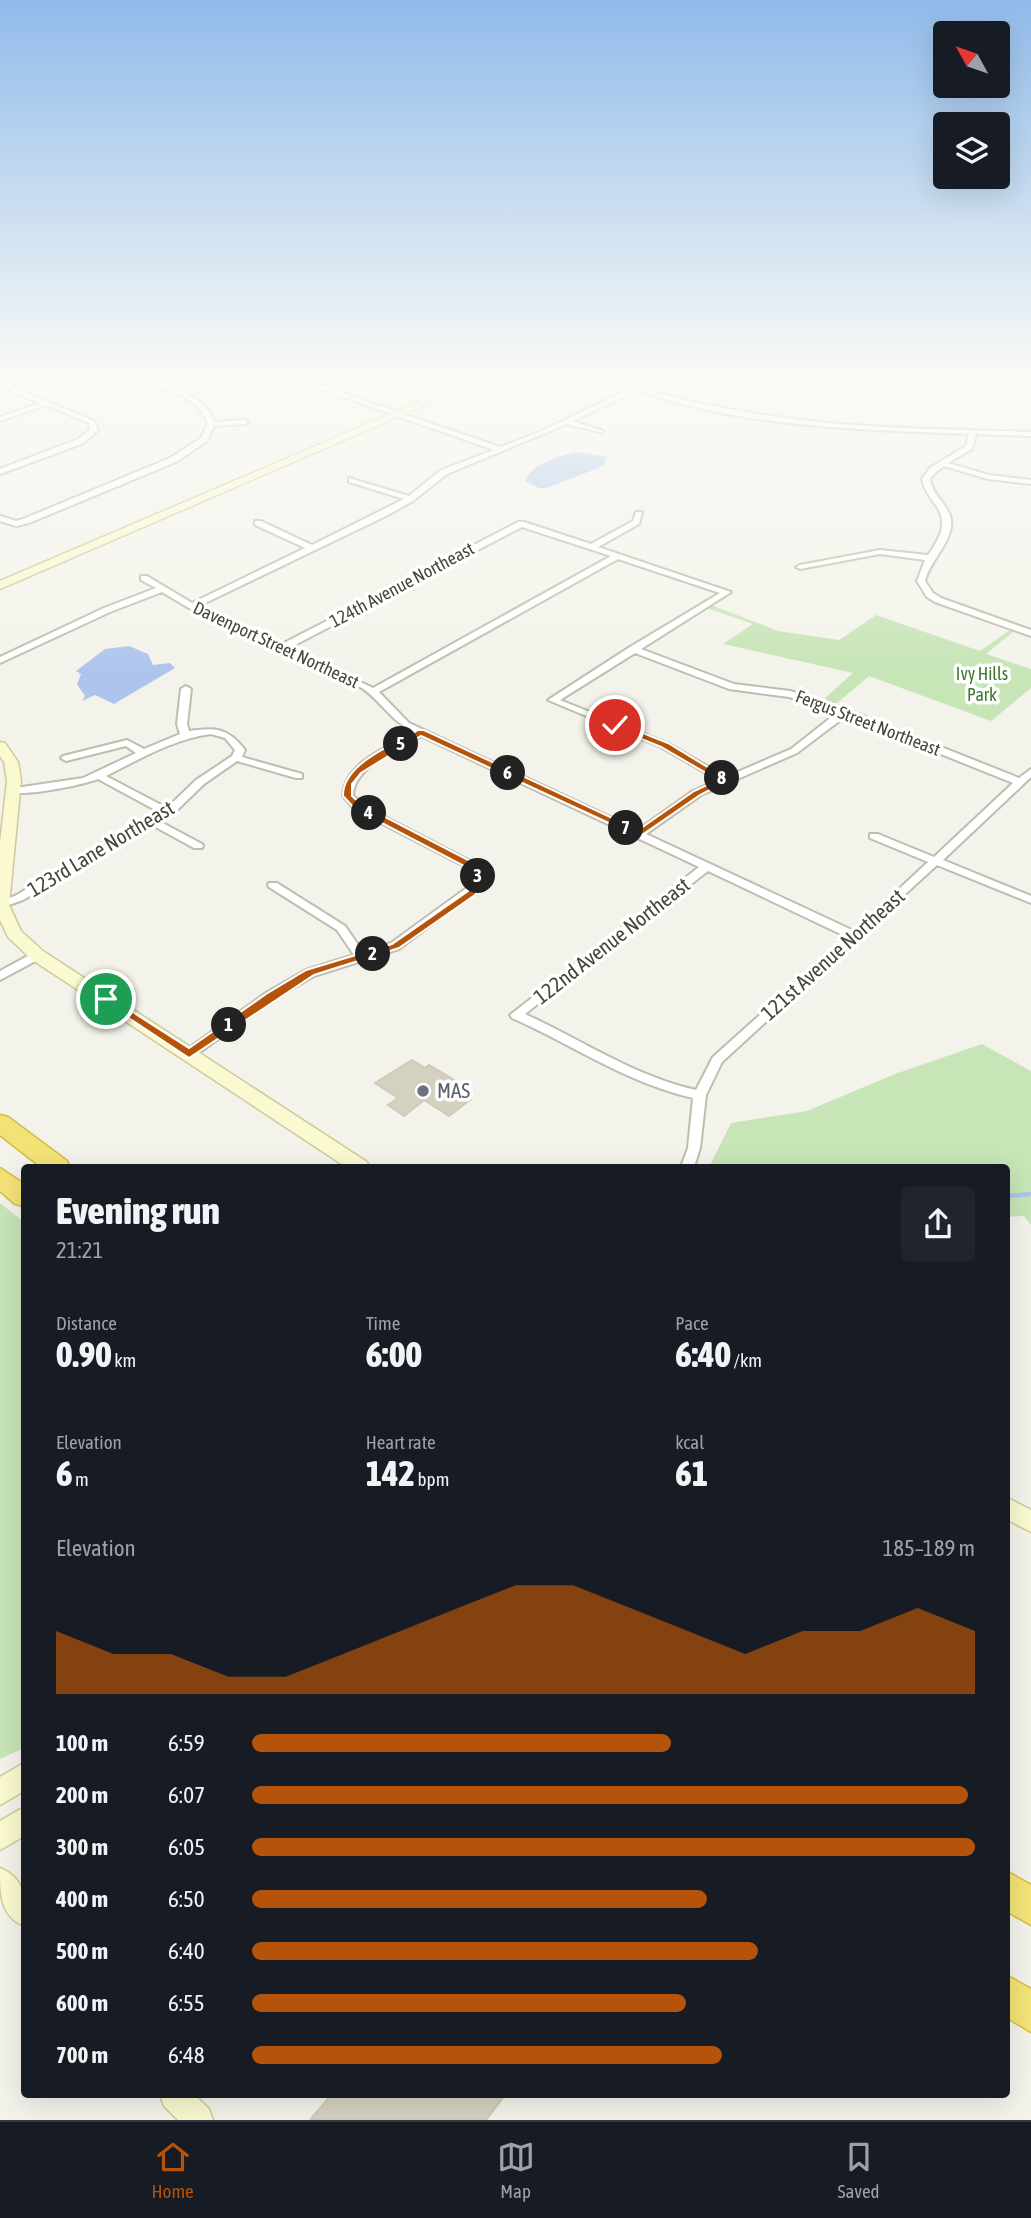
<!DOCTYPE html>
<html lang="en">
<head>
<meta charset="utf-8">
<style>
  :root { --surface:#171b24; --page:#20242c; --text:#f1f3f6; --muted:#9ea1a6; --line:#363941; --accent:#b45309 }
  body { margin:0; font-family:"Asap Condensed",sans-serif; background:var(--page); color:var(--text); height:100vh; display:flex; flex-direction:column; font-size:26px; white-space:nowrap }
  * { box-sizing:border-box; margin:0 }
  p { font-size:23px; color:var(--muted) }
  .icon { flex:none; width:38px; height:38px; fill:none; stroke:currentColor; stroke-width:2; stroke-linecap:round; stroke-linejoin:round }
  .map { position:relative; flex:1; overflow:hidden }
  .drawer { position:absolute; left:21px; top:1164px; width:989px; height:934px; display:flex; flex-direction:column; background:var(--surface); border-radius:7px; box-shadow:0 7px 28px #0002 }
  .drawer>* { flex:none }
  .needle { width:46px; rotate:310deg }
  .buttons { position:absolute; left:933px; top:21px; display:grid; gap:14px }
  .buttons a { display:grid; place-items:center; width:77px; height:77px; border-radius:7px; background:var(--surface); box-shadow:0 7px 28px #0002; font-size:35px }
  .pin { position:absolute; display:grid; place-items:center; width:60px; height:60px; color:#fff; margin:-30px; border:4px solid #fff; border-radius:50%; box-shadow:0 2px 7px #0007 }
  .km { position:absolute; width:35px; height:35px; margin:-18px; border-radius:50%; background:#222; color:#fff; font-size:19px; line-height:35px; text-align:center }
  .round { display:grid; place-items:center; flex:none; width:74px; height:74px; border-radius:7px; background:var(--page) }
  .headline { display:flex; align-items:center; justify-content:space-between; height:119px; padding:0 35px }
  h1 { font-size:38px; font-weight:800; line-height:52px }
  .figures { display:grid; grid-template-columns:repeat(3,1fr); gap:10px; height:119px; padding:7px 35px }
  .figures div { display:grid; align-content:center }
  .figures b { font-size:35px; font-weight:800 }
  .figures small { font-size:19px; font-weight:400 }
  .figures p { font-size:19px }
  .chart { height:196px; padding:14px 35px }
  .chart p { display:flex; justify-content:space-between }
  .chart svg { width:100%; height:126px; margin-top:7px; fill:var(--accent); opacity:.7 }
  ul { padding:0 35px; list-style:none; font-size:23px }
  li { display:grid; grid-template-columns:112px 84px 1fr; align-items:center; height:52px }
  li i { height:18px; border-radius:9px; background:var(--accent) }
  .tabs { display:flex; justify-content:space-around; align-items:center; height:98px; border-top:2px solid var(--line); background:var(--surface); font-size:19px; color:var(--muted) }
  .tabs a { display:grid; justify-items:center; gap:4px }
  .tabs .current { color:var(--accent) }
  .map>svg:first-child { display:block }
  .green { fill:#c7e5b7 }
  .water { fill:#adc5ec }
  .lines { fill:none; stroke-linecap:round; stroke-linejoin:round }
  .stream { stroke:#adc5ec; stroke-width:4.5 }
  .building { fill:#d5d1c1; stroke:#d0cbb5; stroke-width:2 }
  .street-casing { stroke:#bfbdae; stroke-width:4 }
  .secondary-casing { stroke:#cdca9c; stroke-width:3 }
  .highway-casing { stroke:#d3bc47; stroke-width:3 }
  .street { fill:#fff; fill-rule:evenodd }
  .secondary { fill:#fbf9cf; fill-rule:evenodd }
  .highway { fill:#f3e377; fill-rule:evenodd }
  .route { fill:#b45309; stroke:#fff; stroke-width:2 }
  .worship-dot { fill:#6b7280; stroke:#fff; stroke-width:2.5 }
  .labels { text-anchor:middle; stroke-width:7; stroke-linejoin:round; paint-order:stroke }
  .far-street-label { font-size:18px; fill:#484539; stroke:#fff }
  .far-park-label { font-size:18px; fill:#3c7630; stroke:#fff }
  .street-label { font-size:21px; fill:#484539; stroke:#fff }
  .worship-label { font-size:21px; fill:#5b616d; stroke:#fff; text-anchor:start }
</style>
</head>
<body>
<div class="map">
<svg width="1031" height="2120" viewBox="0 0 1031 2120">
  <rect width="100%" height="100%" fill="#f4f3eb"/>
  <g class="green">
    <polygon points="711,605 778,631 839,640 876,615 980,651 1010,630 1014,631 986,654 1031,669 1031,688 991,721 869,676 836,704 824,699 853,673 723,644 753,624 707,608"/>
    <polygon points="982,1044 1031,1071 1031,1225 1024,1216 1006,1217 1006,1167 709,1167 731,1123 807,1111 895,1074"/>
    <polygon points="0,1203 24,1222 24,1748 0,1759"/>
  </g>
  <g class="water">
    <path d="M577,452l30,5 -3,7 -6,4 -51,20h-8l-14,-7c7,-18 35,-25 52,-29z"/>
    <polygon points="129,646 148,654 153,665 170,663 175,668 114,704 95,695 82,701 85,696 77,684 81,674 76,671 105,649"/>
  </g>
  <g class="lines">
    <polyline class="stream" points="1006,1196 1031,1194"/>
  </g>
  <g class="building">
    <polygon points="412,1060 425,1068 429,1065 454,1080 448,1085 471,1099 449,1116 424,1100 404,1116 388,1105 398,1098 375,1083"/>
    <polygon points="331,2095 505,2095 486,2120 310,2120"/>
  </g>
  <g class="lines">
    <defs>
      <g id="street">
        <polygon points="37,373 47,373 11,386 94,421 98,430 84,443 0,474 0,469 78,439 90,429 89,423 46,405 0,421 0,417 40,403 0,386 0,382 5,384"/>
        <path d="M122,373h10c27,10 72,18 82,49l31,-2 3,2 -3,2 -31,2 -7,15 -31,21 -147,61 -13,3 -16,-5v-5l16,5 7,-2 147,-61 31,-20 7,-14c-11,-35 -59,-36 -86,-51z"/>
        <path d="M275,373h10l50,17 44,-17h9l-46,20 158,54 44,-17 87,-42 -38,-15c19,0 38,11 56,17 34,11 69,17 104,23 92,16 186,16 278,19v4l-55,-2 -4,15 -24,14 41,12 42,5v4l-43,-5 -44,-13 -8,6 -6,7c2,16 18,25 21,40 3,22 -21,41 -26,62l8,12 8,5 90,32v6l-96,-34 -8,-5 -10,-16 8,-21 -45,-6 -80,15 -4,-2 4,-2 80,-15 48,5c12,-17 21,-32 7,-51 -6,-8 -11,-15 -13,-25l8,-11 36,-22 3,-12c-109,-4 -229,-7 -332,-44l-64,31 30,10v2l-36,-9 -120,50 -34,27 -27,15 -187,90 83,38 236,-122h6l67,22 42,-23 3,-9h6l-3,12 -41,23 133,45 -90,57 93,35 56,7 41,12 188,75 12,-9v8l-88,83 88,36v7l-94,-38 -215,197 -16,33 -6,53 -6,19h-13l7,-19 5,-50c-66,-15 -120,-53 -181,-80l-2,-3 189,-148 -278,-131c-22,12 -67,31 -68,59l9,10 112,58 10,17 -4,8 -81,61 -85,27 -40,23 -81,58h-8l-2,-3 2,-3 81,-58 40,-23 48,-15 -17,-25 -68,-43 -1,-2 1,-2h8l68,43 18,26 28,-9 81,-59 2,-4 -8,-13 -112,-58 -11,-13c1,-33 46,-50 71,-64 -22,-10 -33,-31 -52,-44l-173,-80 -27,-16 -52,20 -110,51v-6l104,-49 52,-20 -15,-8v-4h6l45,27 113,-55 -50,-23v-4h6l51,24 92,-46 -55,-17v-4l60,18 32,-26 53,-20zM522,527l89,29 -238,132 -84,-40zM618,559l102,34 -90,54 -82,53 113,47 57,33 -25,11 -55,39 -229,-107 -30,-31zM635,653l94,36 60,8 49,15 -47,37 -65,28 -59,-34 -107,-43zM846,716l167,67 -79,74 -56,-23h-8v4l58,24 -74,69 -208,-97 55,-39 96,-42zM708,871l139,66 -134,120 -17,33c-62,-14 -114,-50 -171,-76z"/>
        <path d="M186,686l5,3 -4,35 2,7c27,-4 39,-3 56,19l-3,7 60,17v4h-6l-59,-17 -33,23 -32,31 -15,5 45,24 1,2 -1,2h-8l-44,-24 -127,76 -23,8v-7l15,-5 135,-81 9,-3 -61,-33c-15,6 -78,19 -90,12l1,-2 74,-11 53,-25 -10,-7 -60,15 -5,-3 2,-2 64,-16 17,9 36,-15 -3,-10 4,-35zM211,734l14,4 10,12 -3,6 -36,24 -29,28 -61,-32c34,-17 67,-37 105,-42z"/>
        <polygon points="37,951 41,952 43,955 41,958 0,980 0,971"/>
      </g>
      <g id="secondary">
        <polygon points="486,373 499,373 0,589 0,581"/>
        <polygon points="826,373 918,379 1031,380 1031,386 918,385"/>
        <polygon points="0,742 5,743 18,762 21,781 9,905 21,931 43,951 367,1162 369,1167 346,1167 31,959 8,937 0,920 0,843 7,781 4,762 0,756"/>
        <polygon points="1006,1497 1031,1510 1031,1532 1006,1519"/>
        <polygon points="24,1763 24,1791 0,1805 0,1777"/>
        <polygon points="24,1807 24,1836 0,1850 0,1821"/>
        <path d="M0,1868c28,12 24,32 24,58 -24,-10 -24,-33 -24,-58z"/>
        <polygon points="160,2095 195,2095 209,2109 213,2120 178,2120 164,2106"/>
      </g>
      <g id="highway">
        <polygon points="0,1115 8,1117 67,1161 70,1167 41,1167 0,1135"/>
        <polygon points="0,1168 24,1184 24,1206 15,1204 0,1191"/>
        <polygon points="1006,1871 1031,1885 1031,1925 1006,1911"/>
        <polygon points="1006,1975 1031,1989 1031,2032 1006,2017"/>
      </g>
    </defs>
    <use href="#street" class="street-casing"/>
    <use href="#secondary" class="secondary-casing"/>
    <use href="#highway" class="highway-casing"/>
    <use href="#street" class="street"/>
    <use href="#secondary" class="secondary"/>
    <use href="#highway" class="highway"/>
  </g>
  <linearGradient id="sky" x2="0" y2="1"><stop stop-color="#90bbea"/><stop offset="0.56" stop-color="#fafaf6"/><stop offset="1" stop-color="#fafaf6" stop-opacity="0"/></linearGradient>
  <rect width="1031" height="670" fill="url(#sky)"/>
  <path class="route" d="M615,722l53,21 61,37 -29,15 -61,42 -218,-101 -60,37 -9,11v12l10,9 112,58 10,17 -9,15 -76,53 -85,27 -125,83 -89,-59 9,-2 80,51 77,-54 40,-24 86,-26 76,-53 6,-11 -8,-13 -111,-58 -12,-13c-1,-32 50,-51 75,-66h6l214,100 56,-39 24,-11 -57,-33 -49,-20z"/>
  <circle class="worship-dot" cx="423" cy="1091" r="7"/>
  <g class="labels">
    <g class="far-street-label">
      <text transform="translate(402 585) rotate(-28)" y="6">124th Avenue Northeast</text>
      <text transform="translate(276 645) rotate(25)" y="6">Davenport Street Northeast</text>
      <text transform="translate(868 723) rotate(21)" y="6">Fergus Street Northeast</text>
    </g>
    <g class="far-park-label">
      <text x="982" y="680">Ivy Hills<tspan x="982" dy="21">Park</tspan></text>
    </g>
    <g class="street-label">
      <text transform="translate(101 849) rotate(-31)" y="7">123rd Lane Northeast</text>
      <text transform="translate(612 941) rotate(-38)" y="7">122nd Avenue Northeast</text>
      <text transform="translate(833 955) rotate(-42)" y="7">121st Avenue Northeast</text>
    </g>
    <g class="worship-label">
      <text x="437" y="1098">MAS</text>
    </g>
  </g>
</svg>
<div class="buttons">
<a><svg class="needle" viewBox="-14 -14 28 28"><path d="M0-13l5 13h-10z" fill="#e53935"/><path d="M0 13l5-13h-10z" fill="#9ea1a6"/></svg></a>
<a><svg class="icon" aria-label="layers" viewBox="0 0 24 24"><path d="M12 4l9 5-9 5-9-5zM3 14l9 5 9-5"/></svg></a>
</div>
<div class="pin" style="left:106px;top:999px;background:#1e9e55"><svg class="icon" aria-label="arrive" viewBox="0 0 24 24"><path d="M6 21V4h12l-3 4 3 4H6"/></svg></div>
<div class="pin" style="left:615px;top:725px;background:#d93025"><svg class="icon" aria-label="check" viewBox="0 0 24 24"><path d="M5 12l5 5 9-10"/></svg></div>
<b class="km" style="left:229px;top:1025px">1</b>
<b class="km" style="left:373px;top:954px">2</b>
<b class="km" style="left:478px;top:876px">3</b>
<b class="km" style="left:369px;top:813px">4</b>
<b class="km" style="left:401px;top:744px">5</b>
<b class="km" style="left:508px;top:773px">6</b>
<b class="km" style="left:626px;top:828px">7</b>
<b class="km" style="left:722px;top:778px">8</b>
<section class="drawer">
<div class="headline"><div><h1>Evening run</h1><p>21:21</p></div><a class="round"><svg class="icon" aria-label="share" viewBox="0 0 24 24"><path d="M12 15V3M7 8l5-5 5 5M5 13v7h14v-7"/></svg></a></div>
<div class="figures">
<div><p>Distance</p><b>0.90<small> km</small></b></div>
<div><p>Time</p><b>6:00</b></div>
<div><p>Pace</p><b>6:40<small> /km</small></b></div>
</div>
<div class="figures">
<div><p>Elevation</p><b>6<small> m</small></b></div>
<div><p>Heart rate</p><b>142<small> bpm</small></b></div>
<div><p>kcal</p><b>61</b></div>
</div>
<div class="chart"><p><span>Elevation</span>185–189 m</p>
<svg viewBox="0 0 160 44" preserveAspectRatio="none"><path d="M0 44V22L10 30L20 30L30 38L40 38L50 30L60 22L70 14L80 6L90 6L100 14L110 22L120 30L130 22L140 22L150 14L160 22V44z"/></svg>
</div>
<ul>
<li><b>100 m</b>6:59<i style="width:58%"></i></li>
<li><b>200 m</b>6:07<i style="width:99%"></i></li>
<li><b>300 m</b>6:05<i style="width:100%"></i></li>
<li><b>400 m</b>6:50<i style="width:63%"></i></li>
<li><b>500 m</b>6:40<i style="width:70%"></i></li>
<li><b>600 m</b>6:55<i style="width:60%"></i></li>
<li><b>700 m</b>6:48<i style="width:65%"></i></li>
</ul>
</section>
</div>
<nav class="tabs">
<a class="current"><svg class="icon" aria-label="home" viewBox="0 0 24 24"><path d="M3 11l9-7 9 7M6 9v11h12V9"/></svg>Home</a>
<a><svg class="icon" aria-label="map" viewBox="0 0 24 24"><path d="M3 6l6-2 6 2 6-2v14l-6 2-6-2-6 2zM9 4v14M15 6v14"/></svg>Map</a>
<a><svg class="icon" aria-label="saved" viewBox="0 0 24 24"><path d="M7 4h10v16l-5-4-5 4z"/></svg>Saved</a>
</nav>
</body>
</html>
